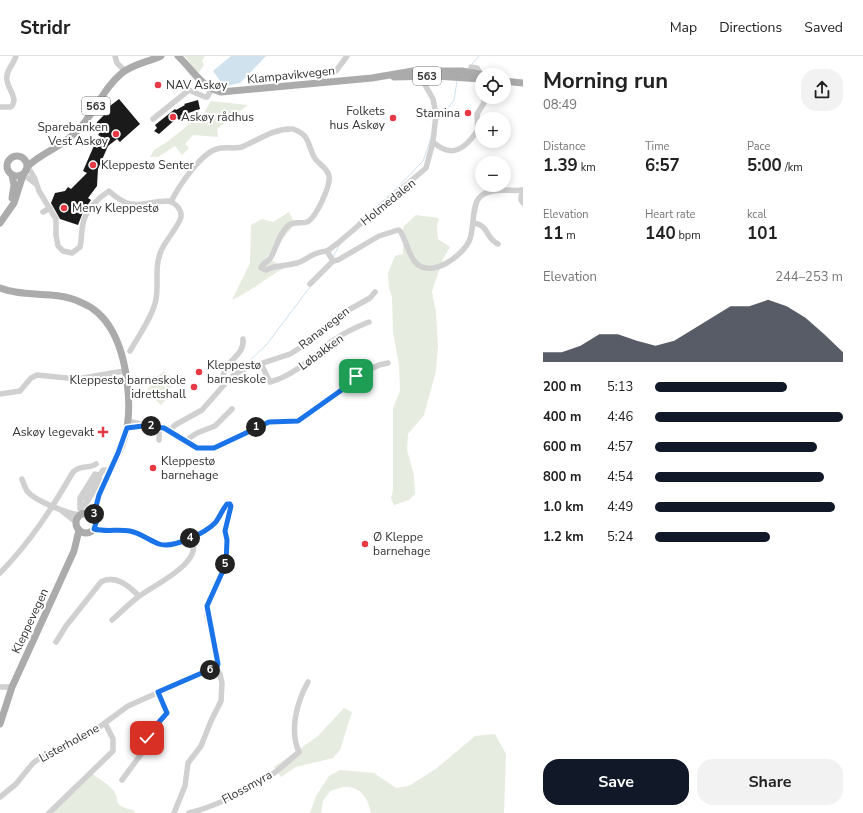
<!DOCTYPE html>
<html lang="en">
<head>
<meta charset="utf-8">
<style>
  :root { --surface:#fff; --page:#f2f2f2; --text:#222; --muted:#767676; --line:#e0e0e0; --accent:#111827 }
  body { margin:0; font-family:"Nunito Sans",sans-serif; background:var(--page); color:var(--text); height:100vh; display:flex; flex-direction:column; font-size:15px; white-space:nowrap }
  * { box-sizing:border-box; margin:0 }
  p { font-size:13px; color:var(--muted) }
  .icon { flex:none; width:22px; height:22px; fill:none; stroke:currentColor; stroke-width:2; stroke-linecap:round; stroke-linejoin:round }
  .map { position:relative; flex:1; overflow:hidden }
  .drawer { display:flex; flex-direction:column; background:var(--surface); width:340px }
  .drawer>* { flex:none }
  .controls { position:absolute; left:475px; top:12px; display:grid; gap:8px }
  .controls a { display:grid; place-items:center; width:36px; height:36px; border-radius:50%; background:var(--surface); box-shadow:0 2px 10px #0003; font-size:20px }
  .pin { position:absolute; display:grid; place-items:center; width:34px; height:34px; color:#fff; margin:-17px; border-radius:8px; box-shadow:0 2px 6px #0006 }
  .km { position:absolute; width:20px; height:20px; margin:-10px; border-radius:50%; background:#222; color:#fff; font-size:11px; line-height:20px; text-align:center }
  .round { display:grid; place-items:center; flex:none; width:42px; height:42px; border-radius:16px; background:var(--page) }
  .head { display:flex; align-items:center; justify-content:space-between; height:68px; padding:0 20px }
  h1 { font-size:22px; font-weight:700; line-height:30px }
  .metrics { display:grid; grid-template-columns:repeat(3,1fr); gap:6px; height:68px; padding:4px 20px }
  .metrics div { display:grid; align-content:center }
  .metrics b { font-size:17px; font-weight:700 }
  .metrics small { font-size:11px; font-weight:400 }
  .metrics p { font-size:11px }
  .chart { height:112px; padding:8px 20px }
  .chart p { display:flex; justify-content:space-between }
  .chart svg { width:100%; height:72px; margin-top:4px; fill:var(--accent); opacity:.7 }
  .action { display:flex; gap:8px; margin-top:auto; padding:8px 20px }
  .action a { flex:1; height:46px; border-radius:16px; background:var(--accent); color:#fff; font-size:16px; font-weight:700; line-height:46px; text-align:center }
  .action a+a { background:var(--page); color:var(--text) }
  ul { padding:0 20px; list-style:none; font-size:13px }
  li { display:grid; grid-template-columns:64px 48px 1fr; align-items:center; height:30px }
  li i { height:10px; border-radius:5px; background:var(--accent) }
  header { display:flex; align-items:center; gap:24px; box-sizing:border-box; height:56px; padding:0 20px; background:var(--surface); border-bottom:1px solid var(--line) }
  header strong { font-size:19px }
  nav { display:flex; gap:22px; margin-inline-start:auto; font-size:14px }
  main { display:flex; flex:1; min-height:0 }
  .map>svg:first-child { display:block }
  .green { fill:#e6ecdf }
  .water { fill:#cfe2ee }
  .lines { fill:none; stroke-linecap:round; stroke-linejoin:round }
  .stream { stroke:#cfe2ee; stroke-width:1 }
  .building { fill:#1a1a1a }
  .minor { stroke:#d0d0d0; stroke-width:5.5 }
  .major { stroke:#ababab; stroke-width:7 }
  .route-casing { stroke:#fff; stroke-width:8 }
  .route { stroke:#1a73e8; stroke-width:5 }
  .poi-dot { fill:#e63946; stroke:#fff; stroke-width:1.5 }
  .labels { text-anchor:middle; stroke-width:4; stroke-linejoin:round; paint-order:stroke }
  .shield { fill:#fff; stroke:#707070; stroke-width:1 }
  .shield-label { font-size:11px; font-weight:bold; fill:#333 }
  .street-label { font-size:12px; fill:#333; stroke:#fff }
  .poi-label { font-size:12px; fill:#333; stroke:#fff; text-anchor:start }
</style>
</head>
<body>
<header>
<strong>Stridr</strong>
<nav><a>Map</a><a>Directions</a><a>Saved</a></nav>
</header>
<main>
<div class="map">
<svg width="523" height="757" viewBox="0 0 523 757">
  <rect width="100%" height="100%" fill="#fff"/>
  <g class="green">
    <polygon points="185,0 205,0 202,5 204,9 198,18"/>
    <polygon points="211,45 248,49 217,73 218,81 193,79 185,88 189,92 182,99 175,90 158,101 150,101 154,94 167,86 192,66 201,62"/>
    <path d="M289,156l6,12 -28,33 18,11c-20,10 -33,23 -53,32l18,-37 1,-38 11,-6 11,3z"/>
    <polygon points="416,159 439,162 437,170 438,183 450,191 443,203 432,235 436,257 438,290 436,315 424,359 408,378 407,394 414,419 415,438 409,444 394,449 391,442 393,434 393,352 400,335 399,309 393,276 392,241 389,232 388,217 395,200 403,198 403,171"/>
    <polygon points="164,315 176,326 169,333 157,321"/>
    <polygon points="156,323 172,337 161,349 146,335"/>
    <polygon points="344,652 352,656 340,694 333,702 296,711 281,721 274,711 318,680"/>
    <path d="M495,678l11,20 -2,59h-133c-2,-12 -9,-25 -23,-26 -5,-1 -13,3 -18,4l-7,10 -2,12h-11l6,-17 13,-20 11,-6 34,3 22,15 13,-2 28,-18 38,-32z"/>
    <path d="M93,718c6,5 15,10 20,16 9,11 -3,15 20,20l2,3h-87z"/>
  </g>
  <polygon class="water" points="231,0 266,0 240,27 227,30 221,26 213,15"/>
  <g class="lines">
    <g class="stream">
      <polyline points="472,8 479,0"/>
      <polyline points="438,64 454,44 457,25"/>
      <polyline points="357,167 390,139 423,105 431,82"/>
      <polyline points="333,201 340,188"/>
      <polyline points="243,311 267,288 310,231"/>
    </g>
  </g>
  <g class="building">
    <polygon points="119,43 140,68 122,84 120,86 117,83 108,90 98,113 97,130 88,142 91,144 83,156 78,169 60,163 51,147 55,137 65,135 68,131 71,133 87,117 83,115 96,85 98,86 100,80 98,79 100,76 96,70 97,66 104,59 102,56"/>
    <polygon points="198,44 200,53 180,60 182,62 179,64 177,62 159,78 154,75 157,72 155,69 175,53 176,54 185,49 184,48"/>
  </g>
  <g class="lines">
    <g class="minor">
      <polyline points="115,0 117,7 125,15"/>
      <polyline points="471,11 477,12 479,15"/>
      <polyline points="320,24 323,18 336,15 347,0"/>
      <polyline points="480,26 482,36"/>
      <path d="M0,51h11c8,-9 -3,-17 -4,-27 -2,-9 7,-16 9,-24"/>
      <polyline points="153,63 189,34 205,41 207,41 212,33"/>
      <path d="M433,86c19,17 32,7 45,-12l-1,-16 7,-11v-6"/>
      <path d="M28,111l7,12 4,12 17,28v16l2,11 5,5 9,2 8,-6c2,-8 1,-15 3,-23 2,-13 15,-26 26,-33 25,23 32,10 60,10 6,2 13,8 12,16 -2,9 -16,24 -20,34 -7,17 -2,31 -5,48 -2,15 -18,38 -26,52"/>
      <polyline points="23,118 36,128"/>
      <polyline points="522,134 521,144 523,147"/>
      <path d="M171,146c7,-15 30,-49 46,-53 9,-3 19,1 27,-3 16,-7 31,-18 49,-17 17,6 14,14 21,28 4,7 14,11 15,19 2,9 -13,42 -22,46 -6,2 -13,-1 -18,3 -10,8 -12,22 -18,32 -2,5 -8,5 -10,11l5,2c10,-5 20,-4 31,-7 11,-3 14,-11 30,-12"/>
      <polyline points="43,156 50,152"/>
      <path d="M474,167c16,3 11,15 24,21"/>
      <polyline points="398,174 379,180 338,204 333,205 327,195 338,187 426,112 433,86 436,58 433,43 424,27 425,18"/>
      <path d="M400,175c7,10 8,24 16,32 16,16 48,-8 54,-24 4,-11 2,-33 9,-41 10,-12 31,-6 44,-8"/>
      <polyline points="310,228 333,205"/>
      <path d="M261,308l9,18c25,-7 41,-24 61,-40 11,-8 25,-15 38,-20"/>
      <path d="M227,324l-4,-4c2,-16 22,-20 20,-37"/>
      <polyline points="0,338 20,335 31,322 37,319 77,323 124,315"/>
      <polyline points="128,365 170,375 197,392 214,392 269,366 298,365 343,333 356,320 379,309 388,307"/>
      <polyline points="127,372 143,370"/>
      <polyline points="170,375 175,369 202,354 231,321 242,314 290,298 311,285 336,261 370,242 375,236"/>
      <polyline points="159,384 159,372"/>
      <polyline points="185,385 197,377 215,370 232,353"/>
      <polygon points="95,418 98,419 100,425 87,446 80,453 80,442"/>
      <path d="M22,423c1,4 3,8 5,12 8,10 41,23 54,24"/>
      <polyline points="84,442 103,414 111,414"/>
      <polyline points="62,455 76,466"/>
      <path d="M94,473c13,4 26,-2 39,3 10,3 18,10 28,12 13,4 43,-11 53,-20 6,-6 7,-15 14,-20h3v7l-6,20 2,8 -1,25 -19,42v10l10,38 1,10 -2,5"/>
      <path d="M0,517c31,-32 51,-63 73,-101 7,-7 15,-3 23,-8"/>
      <path d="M112,564c9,-8 17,-16 26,-23 14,-11 70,-36 52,-59"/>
      <path d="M56,586l10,-16 35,-44c14,-8 28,4 38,14"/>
      <polyline points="0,631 12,631"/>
      <polyline points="122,724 144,694 149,677 167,657 158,636"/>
      <polyline points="0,741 16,728 33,707 43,700 98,672 128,650 211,613 216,613"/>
      <polyline points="49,757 113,695 113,683 105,667"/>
      <polyline points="174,757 185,730 188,707 201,690 211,665 221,645 222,627 220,618 216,613"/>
      <path d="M189,757c28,-7 57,-22 82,-38 10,-6 19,-16 28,-23 -10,-22 -2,-50 9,-70"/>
    </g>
    <g class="major">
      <path d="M178,0c14,13 23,31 43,36l151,-14 41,-7h49l23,4"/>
      <polyline points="394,21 436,20 481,23"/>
      <polyline points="504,25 523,27"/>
      <circle cx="17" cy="110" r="10"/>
      <path d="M28,110c14,-13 33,-19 47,-33 19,-17 27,-44 47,-60 11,-9 26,-11 39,-17"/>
      <polyline points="12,119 14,129 12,142"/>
      <polyline points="0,167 14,147 23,119"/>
      <path d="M0,232c25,10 55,2 80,14 13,5 24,15 31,27 16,27 23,80 13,110 -8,26 -29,51 -30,79"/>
      <circle cx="86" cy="467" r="10"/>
      <polyline points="0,668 12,631 74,495 79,474"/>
    </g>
  </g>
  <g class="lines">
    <defs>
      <path id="route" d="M147,682l4,-7 16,-18 -9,-21 53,-23h5l2,-5 -11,-58 19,-42 1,-24 -2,-9 6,-25 -1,-2h-3c-5,6 -7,13 -12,19 -10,10 -42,26 -56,21 -10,-4 -19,-11 -29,-13 -12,-2 -25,1 -36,-2l2,-6 -2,-9 5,-19 19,-42 9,-25 16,-2 21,2 33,20h17l55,-26 29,-1 45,-32 13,-13"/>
    </defs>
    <use href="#route" class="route-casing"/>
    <use href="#route" class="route"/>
  </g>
  <g class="poi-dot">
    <circle cx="158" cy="29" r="4"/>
    <circle cx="468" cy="57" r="4"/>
    <circle cx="173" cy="61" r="4"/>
    <circle cx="393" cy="62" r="4"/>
    <circle cx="116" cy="78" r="4"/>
    <circle cx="93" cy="109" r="4"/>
    <circle cx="64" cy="152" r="4"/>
    <circle cx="199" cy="316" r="4"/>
    <circle cx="194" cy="331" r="4"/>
    <path d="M101 370h4v4h4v4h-4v4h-4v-4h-4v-4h4z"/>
    <circle cx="153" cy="412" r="4"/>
    <circle cx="365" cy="488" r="4"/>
  </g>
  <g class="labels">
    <g class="shield">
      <rect x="413" y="11" width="28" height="18" rx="3"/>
      <rect x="82" y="41" width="28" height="18" rx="3"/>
    </g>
    <g class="shield-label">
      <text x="427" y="24">563</text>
      <text x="96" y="54">563</text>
    </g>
    <g class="street-label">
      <text transform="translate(291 19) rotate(-6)" y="4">Klampavikvegen</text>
      <text transform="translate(388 146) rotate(-39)" y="4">Holmedalen</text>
      <text transform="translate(324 272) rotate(-38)" y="4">Ranavegen</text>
      <text transform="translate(321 296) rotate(-36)" y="4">Løbakken</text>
      <text transform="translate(30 565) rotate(-65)" y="4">Kleppevegen</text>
      <text transform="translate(69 687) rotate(-29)" y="4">Listerholene</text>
      <text transform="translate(247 731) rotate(-29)" y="4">Flossmyra</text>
    </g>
    <g class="poi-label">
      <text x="166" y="33">NAV Askøy</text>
      <text x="385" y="59" text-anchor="end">Folkets<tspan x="385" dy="14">hus Askøy</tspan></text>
      <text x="460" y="61" text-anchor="end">Stamina</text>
      <text x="181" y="65">Askøy rådhus</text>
      <text x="108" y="75" text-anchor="end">Sparebanken<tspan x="108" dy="14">Vest Askøy</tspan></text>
      <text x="101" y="113">Kleppestø Senter</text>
      <text x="72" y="156">Meny Kleppestø</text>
      <text x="207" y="313">Kleppestø<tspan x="207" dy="14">barneskole</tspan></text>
      <text x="186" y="328" text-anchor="end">Kleppestø barneskole<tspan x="186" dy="14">idrettshall</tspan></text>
      <text x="94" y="380" text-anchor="end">Askøy legevakt</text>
      <text x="161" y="409">Kleppestø<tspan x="161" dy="14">barnehage</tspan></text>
      <text x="373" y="485">Ø Kleppe<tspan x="373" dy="14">barnehage</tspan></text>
    </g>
  </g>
</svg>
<div class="controls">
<a><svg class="icon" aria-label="locate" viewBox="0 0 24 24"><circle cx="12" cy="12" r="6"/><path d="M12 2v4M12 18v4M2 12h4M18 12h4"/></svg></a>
<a>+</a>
<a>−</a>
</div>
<div class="pin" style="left:356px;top:320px;background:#1e9e55"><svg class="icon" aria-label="arrive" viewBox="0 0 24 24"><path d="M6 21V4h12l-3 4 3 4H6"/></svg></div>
<div class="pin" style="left:147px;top:682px;background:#d93025"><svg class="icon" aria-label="check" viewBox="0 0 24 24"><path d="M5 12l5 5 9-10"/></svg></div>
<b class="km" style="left:256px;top:371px">1</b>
<b class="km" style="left:151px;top:370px">2</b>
<b class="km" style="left:94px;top:458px">3</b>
<b class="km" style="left:190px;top:482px">4</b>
<b class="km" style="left:225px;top:508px">5</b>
<b class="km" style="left:210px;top:614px">6</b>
</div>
<section class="drawer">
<div class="head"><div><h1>Morning run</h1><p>08:49</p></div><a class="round"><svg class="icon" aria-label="share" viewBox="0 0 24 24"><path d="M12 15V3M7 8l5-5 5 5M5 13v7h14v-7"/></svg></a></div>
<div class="metrics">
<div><p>Distance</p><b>1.39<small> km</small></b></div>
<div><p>Time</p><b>6:57</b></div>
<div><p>Pace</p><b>5:00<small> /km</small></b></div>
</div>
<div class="metrics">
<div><p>Elevation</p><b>11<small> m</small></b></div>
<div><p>Heart rate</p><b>140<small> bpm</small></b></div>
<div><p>kcal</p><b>101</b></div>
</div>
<div class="chart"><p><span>Elevation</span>244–253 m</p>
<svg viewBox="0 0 160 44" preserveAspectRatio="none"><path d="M0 44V38L10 38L20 34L30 27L40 27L50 31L60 34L70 31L80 24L90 17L100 10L110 10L120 6L130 10L140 17L150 27L160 38V44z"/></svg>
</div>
<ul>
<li><b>200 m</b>5:13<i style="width:70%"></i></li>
<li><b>400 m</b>4:46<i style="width:100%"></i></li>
<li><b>600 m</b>4:57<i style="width:86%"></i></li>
<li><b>800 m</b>4:54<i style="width:90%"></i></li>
<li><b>1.0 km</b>4:49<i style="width:96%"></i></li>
<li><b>1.2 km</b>5:24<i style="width:61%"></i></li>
</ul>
<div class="action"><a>Save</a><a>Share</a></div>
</section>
</main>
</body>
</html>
